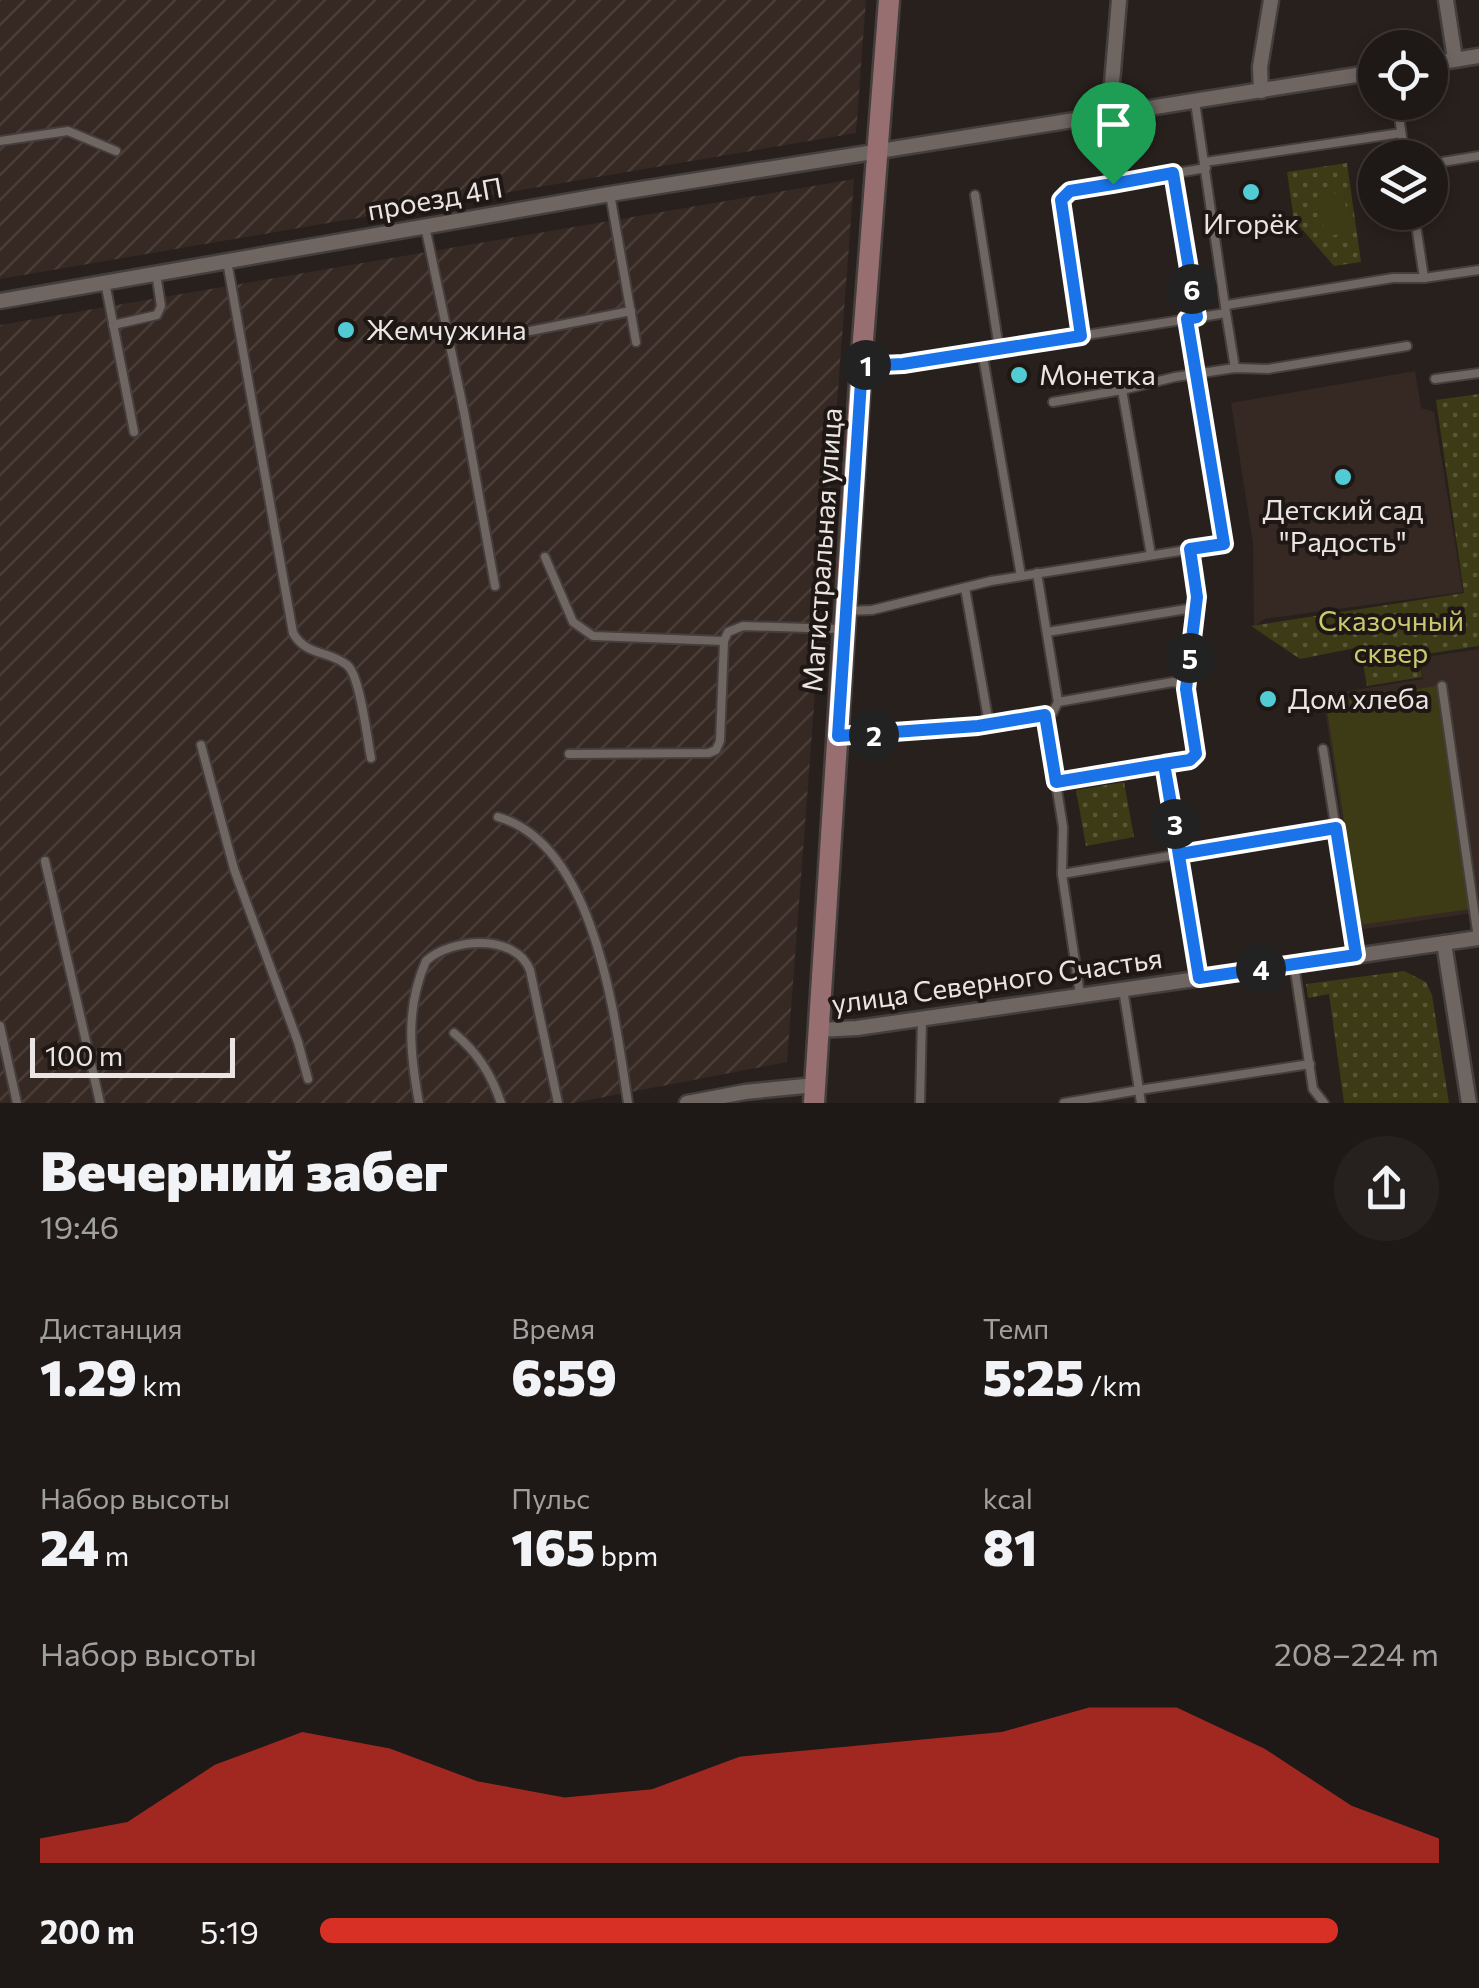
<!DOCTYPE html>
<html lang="ru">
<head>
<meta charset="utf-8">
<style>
  :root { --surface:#1e1816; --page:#26211f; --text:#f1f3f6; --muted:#a1a0a1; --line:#3c3735; --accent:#d93025 }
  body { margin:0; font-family:Commissioner,sans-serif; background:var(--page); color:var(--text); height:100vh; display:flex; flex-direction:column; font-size:38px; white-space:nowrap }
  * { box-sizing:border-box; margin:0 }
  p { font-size:32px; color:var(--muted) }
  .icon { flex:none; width:55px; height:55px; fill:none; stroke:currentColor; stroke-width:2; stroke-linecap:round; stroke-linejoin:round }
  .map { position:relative; height:1103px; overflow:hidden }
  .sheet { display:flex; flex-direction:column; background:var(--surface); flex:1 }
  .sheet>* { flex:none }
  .buttons { position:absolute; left:1358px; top:30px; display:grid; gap:20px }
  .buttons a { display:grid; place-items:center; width:90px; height:90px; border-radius:50%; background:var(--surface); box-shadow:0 5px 15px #0003,0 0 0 2px var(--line); font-size:50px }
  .scale { position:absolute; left:30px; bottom:25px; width:205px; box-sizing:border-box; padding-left:10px; border:5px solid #eae4e2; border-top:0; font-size:28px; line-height:35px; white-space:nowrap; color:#eae4e2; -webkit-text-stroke:8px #1e1714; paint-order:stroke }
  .pin { position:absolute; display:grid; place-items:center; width:85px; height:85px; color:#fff; margin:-102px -42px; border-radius:50% 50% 50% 0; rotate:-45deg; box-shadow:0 0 10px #0007 }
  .pin .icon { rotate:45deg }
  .km { position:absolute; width:50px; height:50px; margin:-25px; border-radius:50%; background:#222; color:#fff; font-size:28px; line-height:50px; text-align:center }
  .round { display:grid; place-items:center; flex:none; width:105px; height:105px; border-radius:52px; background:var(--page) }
  .overview { display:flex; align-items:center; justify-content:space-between; height:170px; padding:0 40px }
  h1 { font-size:55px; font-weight:800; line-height:75px }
  .stats { display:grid; grid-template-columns:repeat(3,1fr); gap:15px; height:170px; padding:10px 40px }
  .stats div { display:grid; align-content:center }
  .stats b { font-size:50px; font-weight:800 }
  .stats small { font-size:28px; font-weight:400 }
  .stats p { font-size:28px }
  .chart { height:280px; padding:20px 40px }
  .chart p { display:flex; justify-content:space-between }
  .chart svg { width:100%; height:180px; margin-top:10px; fill:var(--accent); opacity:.7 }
  ul { padding:0 40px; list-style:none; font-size:32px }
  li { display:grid; grid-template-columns:160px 120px 1fr; align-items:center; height:75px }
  li i { height:25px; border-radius:12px; background:var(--accent) }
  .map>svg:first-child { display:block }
  .built { fill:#362822 }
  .industrial { fill:url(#industrial-furrows) }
  .grass { fill:url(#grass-dots) }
  .pitch { fill:#3c3b15 }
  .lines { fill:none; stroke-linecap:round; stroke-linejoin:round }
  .service-casing { stroke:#443e3c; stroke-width:12 }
  .minor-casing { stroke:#443e3c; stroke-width:19 }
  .secondary-casing { stroke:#443e3c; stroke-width:25 }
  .service { stroke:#6f6662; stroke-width:8 }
  .minor { stroke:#6f6662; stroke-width:14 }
  .secondary { stroke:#986f70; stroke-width:20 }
  .route-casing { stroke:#fff; stroke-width:20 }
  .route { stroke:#1a73e8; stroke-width:12 }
  .poi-dot { fill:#51ccd5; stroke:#1e1714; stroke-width:4 }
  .labels { text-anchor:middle; stroke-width:8; stroke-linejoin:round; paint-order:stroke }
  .street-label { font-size:28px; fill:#eae4e2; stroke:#1e1714 }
  .poi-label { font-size:28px; fill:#eae4e2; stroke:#1e1714; text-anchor:start }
  .park-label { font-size:28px; fill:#cac96f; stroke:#1e1714 }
</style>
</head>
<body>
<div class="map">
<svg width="1479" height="1103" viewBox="0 0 1479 1103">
  <defs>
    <pattern id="industrial-furrows" width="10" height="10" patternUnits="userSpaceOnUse" patternTransform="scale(2.5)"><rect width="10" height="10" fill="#362822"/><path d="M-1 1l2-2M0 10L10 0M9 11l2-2" fill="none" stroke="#4a3d37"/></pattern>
    <pattern id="grass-dots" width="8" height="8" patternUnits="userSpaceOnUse" patternTransform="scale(2.5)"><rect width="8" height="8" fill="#3c3b15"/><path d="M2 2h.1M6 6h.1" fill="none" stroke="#585737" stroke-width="1.8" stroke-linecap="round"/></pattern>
  </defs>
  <rect width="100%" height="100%" fill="#28201d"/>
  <g class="built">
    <polygon points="1415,371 1421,408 1434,412 1463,592 1264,619 1254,627 1253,543 1231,403"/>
    <polygon points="1479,649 1479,912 1358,930 1323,695 1423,679 1420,658"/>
  </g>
  <g class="industrial">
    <polygon points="0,0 866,0 856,133 0,279"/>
    <polygon points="854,179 787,1062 573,1103 0,1103 0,325"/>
  </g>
  <g class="grass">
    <polygon points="1347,163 1361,262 1334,266 1294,220 1287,172"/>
    <polygon points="1479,394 1479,646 1419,655 1422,677 1367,686 1360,647 1300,659 1251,626 1464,593 1436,400"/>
    <polygon points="1124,782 1134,837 1086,846 1076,790"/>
    <polygon points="1404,971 1426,982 1432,995 1449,1103 1344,1103 1329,994 1308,998 1306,984"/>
  </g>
  <g class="pitch">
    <polygon points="1344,192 1349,233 1325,236 1319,196"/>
    <polygon points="1436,686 1470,909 1360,925 1326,703"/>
  </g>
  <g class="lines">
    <defs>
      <g id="service">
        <polyline points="1397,102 1405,158"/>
        <polyline points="0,141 68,131 116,151"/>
        <polyline points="1205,162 1401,133"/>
        <polyline points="1430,164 1479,156"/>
        <polyline points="1173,173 1197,317"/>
        <polyline points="1363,175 1375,173"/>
        <polyline points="610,194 636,342"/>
        <polyline points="975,195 999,348"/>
        <polyline points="1414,212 1424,278"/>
        <polyline points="425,226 464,412 495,586"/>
        <path d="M227,261l66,372c13,23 35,17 54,32 13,10 20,73 24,93"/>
        <polyline points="105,282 134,432"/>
        <polyline points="1227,305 1393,278 1424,278 1479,270"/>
        <polyline points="1226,313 1235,368"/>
        <polyline points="113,325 157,315 161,306 156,273"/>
        <polyline points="530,331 631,311"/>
        <polyline points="1081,336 1061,199 1071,191 1206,168"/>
        <polyline points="982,351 1021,576"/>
        <polyline points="861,366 903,364 1226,313 1195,102"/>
        <polyline points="1435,379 1479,373"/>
        <polyline points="1122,390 1151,555"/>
        <polyline points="1053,402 1122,390 1175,377 1235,368 1268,369 1407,346"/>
        <polyline points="545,557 573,622 593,636 724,641"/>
        <polyline points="965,588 989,724"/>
        <polyline points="846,611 872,610 991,581 1224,544 1187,319"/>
        <polyline points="1047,632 1193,608 1197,597 1190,549"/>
        <polyline points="1442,686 1478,938"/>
        <polyline points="1045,715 1063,827 1062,874 1080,995"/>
        <polyline points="837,736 978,726 1053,712 1058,702 1037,573"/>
        <polyline points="201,745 234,869 298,1042 308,1079"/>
        <polyline points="1323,749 1356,955"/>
        <polyline points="569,754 709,753 716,750 720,741 724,641 728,632 743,626 840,629"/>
        <polyline points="1164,764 1199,978"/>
        <polyline points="1055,782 1190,760 1196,754 1183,684 1173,682 1058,702"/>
        <path d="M498,817c98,28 117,202 130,286"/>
        <polyline points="45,861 100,1103"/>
        <polyline points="1062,874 1336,828"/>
        <polyline points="1294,965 1313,1089 1324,1103"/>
        <polyline points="1123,989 1139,1090 1310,1064"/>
        <polyline points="0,1026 17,1103"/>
        <path d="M454,1033c24,20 37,41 47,70"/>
        <path d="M419,1103c-9,-49 -14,-95 7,-142 25,-23 89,-28 104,9l28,133"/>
        <polyline points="920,1103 922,1018"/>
        <polyline points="1064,1103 1139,1090 1141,1103"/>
      </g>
      <g id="minor">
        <polyline points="1446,0 1455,59"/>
        <polyline points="1430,64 1479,56"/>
        <polyline points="1261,91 1260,67 1271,0"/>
        <polyline points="1114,115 1112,83 1119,0"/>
        <polyline points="0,301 610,194 1375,72"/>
        <polyline points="1186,689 1196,603"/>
        <polyline points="1444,943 1469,1103"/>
        <polyline points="819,1030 857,1028 1479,938"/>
        <polyline points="687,1103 745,1092 815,1085"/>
      </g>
      <polyline id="secondary" points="814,1103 861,366 889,0"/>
    </defs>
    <use href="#service" class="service-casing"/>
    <use href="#minor" class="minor-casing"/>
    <use href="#secondary" class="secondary-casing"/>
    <use href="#service" class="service"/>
    <use href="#minor" class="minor"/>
    <use href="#secondary" class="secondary"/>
  </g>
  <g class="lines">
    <defs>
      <polyline id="route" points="1113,184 1070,191 1061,200 1081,336 903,364 862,366 838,736 978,726 1045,715 1056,782 1164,764 1180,854 1336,828 1356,955 1199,978 1164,764 1190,760 1196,754 1186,689 1197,597 1190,549 1224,544 1187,319 1197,317 1173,173 1113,184"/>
    </defs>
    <use href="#route" class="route-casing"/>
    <use href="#route" class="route"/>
  </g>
  <g class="poi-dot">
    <circle cx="1251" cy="192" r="10"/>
    <circle cx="346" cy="330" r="10"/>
    <circle cx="1019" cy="375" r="10"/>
    <circle cx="1343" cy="477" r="10"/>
    <circle cx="1268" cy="699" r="10"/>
  </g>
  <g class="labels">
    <g class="street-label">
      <text transform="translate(435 199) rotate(-10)" y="10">проезд 4П</text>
      <text transform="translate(822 550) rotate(-86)" y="10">Магистральная улица</text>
      <text transform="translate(997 981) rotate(-8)" y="10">улица Северного Счастья</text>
    </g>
    <g class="poi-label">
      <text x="1251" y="234" text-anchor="middle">Игорёк</text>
      <text x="366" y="340">Жемчужина</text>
      <text x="1039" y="385">Монетка</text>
      <text x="1343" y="520" text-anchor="middle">Детский сад<tspan x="1343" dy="32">"Радость"</tspan></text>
      <text x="1288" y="709">Дом хлеба</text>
    </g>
    <g class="park-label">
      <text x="1391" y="631">Сказочный<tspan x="1391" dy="32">сквер</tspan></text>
    </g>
  </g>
</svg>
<div class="buttons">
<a><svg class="icon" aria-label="locate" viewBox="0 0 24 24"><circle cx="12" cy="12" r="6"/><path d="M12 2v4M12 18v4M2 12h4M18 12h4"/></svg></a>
<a><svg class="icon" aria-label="layers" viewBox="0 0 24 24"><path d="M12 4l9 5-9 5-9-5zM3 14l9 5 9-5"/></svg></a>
</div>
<div class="scale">100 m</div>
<div class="pin" style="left:1113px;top:184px;background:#1e9e55"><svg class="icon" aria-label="arrive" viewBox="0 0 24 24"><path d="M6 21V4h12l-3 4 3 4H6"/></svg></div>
<b class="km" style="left:866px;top:365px">1</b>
<b class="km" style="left:874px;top:735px">2</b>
<b class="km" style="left:1175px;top:824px">3</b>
<b class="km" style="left:1261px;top:969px">4</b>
<b class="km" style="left:1190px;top:658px">5</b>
<b class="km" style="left:1192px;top:289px">6</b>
</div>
<section class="sheet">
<div class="overview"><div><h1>Вечерний забег</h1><p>19:46</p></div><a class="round"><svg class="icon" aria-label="share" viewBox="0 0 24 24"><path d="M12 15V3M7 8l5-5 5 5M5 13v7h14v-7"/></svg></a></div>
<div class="stats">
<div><p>Дистанция</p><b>1.29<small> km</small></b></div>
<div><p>Время</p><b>6:59</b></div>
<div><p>Темп</p><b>5:25<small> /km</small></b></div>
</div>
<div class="stats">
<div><p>Набор высоты</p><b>24<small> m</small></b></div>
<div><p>Пульс</p><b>165<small> bpm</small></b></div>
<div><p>kcal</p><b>81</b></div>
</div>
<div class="chart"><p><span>Набор высоты</span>208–224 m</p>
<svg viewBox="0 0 160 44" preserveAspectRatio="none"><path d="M0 44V38L10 34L20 20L30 12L40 16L50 24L60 28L70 26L80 18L90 16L100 14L110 12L120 6L130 6L140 16L150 30L160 38V44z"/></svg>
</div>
<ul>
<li><b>200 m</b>5:19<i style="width:91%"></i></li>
</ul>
</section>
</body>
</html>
